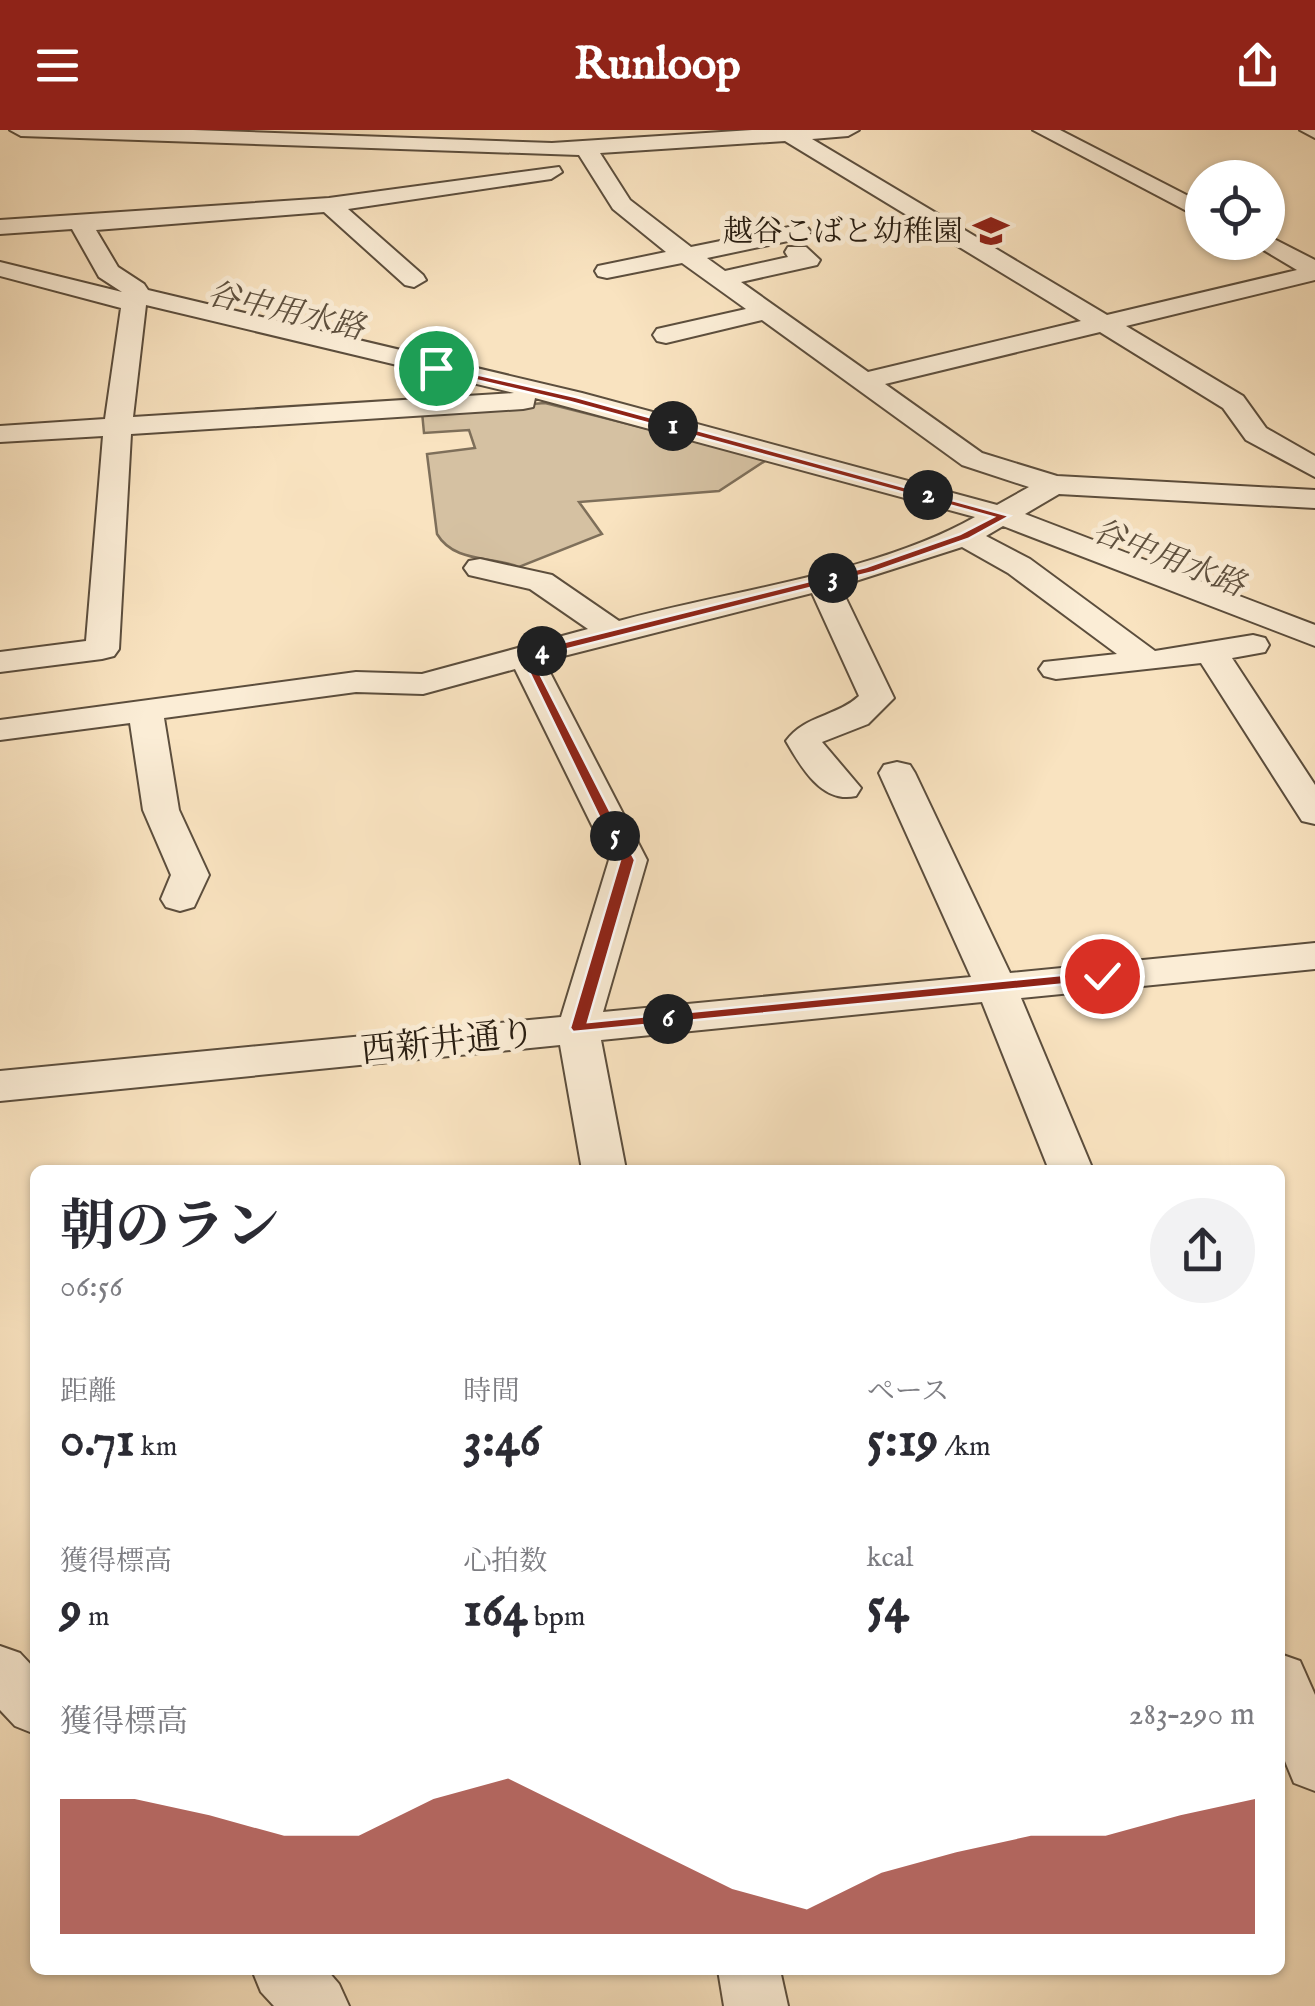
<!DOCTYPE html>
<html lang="ja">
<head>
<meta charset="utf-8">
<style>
  :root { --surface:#fff; --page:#f2f2f3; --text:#2b2b33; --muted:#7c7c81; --accent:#8f2418 }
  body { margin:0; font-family:"IM FELL English","Noto Serif JP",serif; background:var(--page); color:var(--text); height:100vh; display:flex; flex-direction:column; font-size:38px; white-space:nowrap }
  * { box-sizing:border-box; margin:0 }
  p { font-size:32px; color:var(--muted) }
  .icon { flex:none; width:55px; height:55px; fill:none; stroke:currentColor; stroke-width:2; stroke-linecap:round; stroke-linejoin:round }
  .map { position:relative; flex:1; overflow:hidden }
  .sheet { position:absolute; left:30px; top:1035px; width:1255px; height:810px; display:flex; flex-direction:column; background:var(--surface); border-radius:15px; box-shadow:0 2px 8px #0004 }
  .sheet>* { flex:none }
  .buttons { position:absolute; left:1185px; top:30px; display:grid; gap:20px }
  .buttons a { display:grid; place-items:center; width:100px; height:100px; border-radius:50%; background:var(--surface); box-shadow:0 2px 8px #0004; font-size:50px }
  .pin { position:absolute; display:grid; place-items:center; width:85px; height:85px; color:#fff; margin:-42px; border:5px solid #fff; border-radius:50%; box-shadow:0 2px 10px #0007 }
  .km { position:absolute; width:50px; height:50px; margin:-25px; border-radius:50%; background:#222; color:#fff; font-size:28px; line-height:50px; text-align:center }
  .round { display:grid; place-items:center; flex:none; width:105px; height:105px; border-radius:52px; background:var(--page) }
  .headline { display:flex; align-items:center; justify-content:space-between; height:170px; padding:0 30px }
  h1 { font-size:55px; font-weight:700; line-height:75px }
  .metrics { display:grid; grid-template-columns:repeat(3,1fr); gap:15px; height:170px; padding:10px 30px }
  .metrics div { display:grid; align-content:center }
  .metrics b { font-size:50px; font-weight:700 }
  .metrics small { font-size:28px; font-weight:400 }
  .metrics p { font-size:28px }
  .chart { height:280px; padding:20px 30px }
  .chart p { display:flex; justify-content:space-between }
  .chart svg { width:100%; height:180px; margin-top:10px; fill:var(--accent); opacity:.7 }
  header { display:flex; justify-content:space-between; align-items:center; height:130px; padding:0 30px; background:var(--accent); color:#fff; font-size:45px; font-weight:700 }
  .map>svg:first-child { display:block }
  .green { fill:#d5c1a2; stroke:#7e6f5a; stroke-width:2.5 }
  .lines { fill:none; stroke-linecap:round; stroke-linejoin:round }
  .minor-casing { stroke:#5c4e3d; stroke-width:4 }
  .minor { fill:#fbedd6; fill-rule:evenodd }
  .route { fill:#8f2418; stroke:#fff; stroke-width:2.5 }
  .labels { text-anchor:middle; stroke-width:10; stroke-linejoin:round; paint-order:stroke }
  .far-poi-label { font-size:30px; fill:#281d11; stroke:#fbedd6; text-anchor:end }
  .far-water-label { font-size:32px; font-style:italic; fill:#5f513f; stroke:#fbedd6 }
  .street-label { font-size:35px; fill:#281d11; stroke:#fbedd6 }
</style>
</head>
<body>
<header><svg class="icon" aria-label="menu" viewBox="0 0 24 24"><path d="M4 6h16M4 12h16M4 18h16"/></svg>Runloop<svg class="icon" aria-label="share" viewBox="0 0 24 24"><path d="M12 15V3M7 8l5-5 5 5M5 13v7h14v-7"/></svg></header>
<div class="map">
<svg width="1315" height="1876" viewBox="0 0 1315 1876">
  <rect width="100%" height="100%" fill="#f9e3c0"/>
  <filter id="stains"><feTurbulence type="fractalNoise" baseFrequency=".002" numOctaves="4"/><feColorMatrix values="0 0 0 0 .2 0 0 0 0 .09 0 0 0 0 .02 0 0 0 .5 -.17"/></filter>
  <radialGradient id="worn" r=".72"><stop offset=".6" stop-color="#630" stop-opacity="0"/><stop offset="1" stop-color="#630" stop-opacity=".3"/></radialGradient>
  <path class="green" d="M545,273l223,56 -49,32 -140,11 23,32 -83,33c-27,-11 -65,-4 -82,-33l-10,-80 48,-6 -6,-18 -45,3 -2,-21z"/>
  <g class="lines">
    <defs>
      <g id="minor">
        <path d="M10,0h183l359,13 200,-13h107l-11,6 -36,3 295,176 190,-45 -47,-28h18v-6l47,24v20l-189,46 117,70 23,32 49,28v21l-69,-37 -23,-32 -123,-76 -215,52 97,69 75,23 258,14v18l-256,-14 -34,20 290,111v21l-312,-120 -17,10 44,23 125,92 98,-16 12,3 4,7 -4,7 -33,6 83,127v39l-13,-3 -101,-158 -145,16 -12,-3 -5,-7 5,-7 73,-8 -109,-81 -46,-26 -122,39 54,112 -26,26 -46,18 39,46 -5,8c-34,8 -55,-29 -70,-55 19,-26 50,-24 73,-45l-47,-103 -268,68 103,199 -44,152 368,-35 -92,-204 5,-8 13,-3 13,3 5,8 95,200 305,-30v26l-294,29 72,172h-44l-67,-168 -381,38 25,130h-44l-22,-125 -560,56v-30l561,-54 48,-157 -94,-191 -92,25 -67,-2 -192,26 15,92 30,65 -15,32 -14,4 -14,-4 -5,-8 10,-24 -28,-65 -13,-87 -130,17v-20l356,-48 66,2 166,-45 -58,-40 -61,-14 -5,-7 5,-7 11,-2 72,16 67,46c112,-31 255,-47 356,-104l-440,-119 -2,9 -10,2 -392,25 -12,215 -5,7 -12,3 -102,13v-20l86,-11 17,-205 -103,6v-16l105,-7 16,-111 -121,-32v-14l122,30 -23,-15 -27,-48 -72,5v-14l329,-22 230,-31 3,5 -11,7 -203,30 75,66 3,5 -12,7 -9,-2 -81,-73 -228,18 22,37 26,17 4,6 434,103 415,112 32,-18 -67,-22 -200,-145 -96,23 -9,-2 -4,-6 4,-6 89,-20 -64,-46 -75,15 -9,-2 -3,-5 3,-5 68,-14 -53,-43 -34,-54 -558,-19zM785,11l296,180 -213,51 -127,-90 76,-17 3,-5 -14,-13h-18l-3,5 3,5 -63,14 -18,-13 100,-21 4,-5 -4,-5 -8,-2 -108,22 -61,-47 -30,-47zM146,175l368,88 -381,24z"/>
        <polygon points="1033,0 1060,0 1202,73 1202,89"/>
        <polygon points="1300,0 1315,0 1315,8"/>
        <polygon points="0,1516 20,1523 35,1539 35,1604 15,1596 0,1580"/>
        <polygon points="1280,1524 1300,1531 1315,1565 1315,1661 1294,1653 1280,1619"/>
        <polygon points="252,1840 327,1840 339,1854 349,1876 274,1876 261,1862"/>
        <polygon points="718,1840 780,1840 788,1876 724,1876"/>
      </g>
    </defs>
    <use href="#minor" class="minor-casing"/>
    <use href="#minor" class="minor"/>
  </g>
  <polygon class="route" points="436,235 576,267 1010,386 968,409 874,442 532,528 635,730 588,892 1102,841 1110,846 1108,850 573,902 570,898 620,730 520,523 866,437 960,404 993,387 570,272 432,240"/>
  <defs>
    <symbol id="school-bare" viewBox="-9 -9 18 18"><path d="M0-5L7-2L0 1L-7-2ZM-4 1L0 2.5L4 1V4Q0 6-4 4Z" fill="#8f2418" stroke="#fbedd6" stroke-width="2.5" paint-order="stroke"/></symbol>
  </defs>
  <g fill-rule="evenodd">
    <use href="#school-bare" x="966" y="76" width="50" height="50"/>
  </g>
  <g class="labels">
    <g class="far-poi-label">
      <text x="963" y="111">越谷こばと幼稚園</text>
    </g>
    <g class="far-water-label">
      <text transform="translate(286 180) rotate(13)" y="11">谷中用水路</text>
      <text transform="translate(1169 427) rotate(21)" y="11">谷中用水路</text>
    </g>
    <g class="street-label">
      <text transform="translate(448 911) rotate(-6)" y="12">西新井通り</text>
    </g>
  </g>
  <rect width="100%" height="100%" filter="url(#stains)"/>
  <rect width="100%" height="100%" fill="url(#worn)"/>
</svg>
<div class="buttons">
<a><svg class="icon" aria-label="locate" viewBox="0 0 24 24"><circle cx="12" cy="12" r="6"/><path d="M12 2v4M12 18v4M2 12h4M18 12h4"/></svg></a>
</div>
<div class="pin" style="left:436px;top:238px;background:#1e9e55"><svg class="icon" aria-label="arrive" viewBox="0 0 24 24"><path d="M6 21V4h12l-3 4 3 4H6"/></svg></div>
<div class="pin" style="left:1102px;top:846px;background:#d93025"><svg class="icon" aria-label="check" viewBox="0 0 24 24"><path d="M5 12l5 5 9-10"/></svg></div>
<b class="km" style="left:673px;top:296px">1</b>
<b class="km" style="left:928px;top:365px">2</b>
<b class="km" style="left:833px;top:448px">3</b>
<b class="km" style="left:542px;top:521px">4</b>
<b class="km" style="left:615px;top:706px">5</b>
<b class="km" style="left:668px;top:889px">6</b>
<section class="sheet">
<div class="headline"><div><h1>朝のラン</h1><p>06:56</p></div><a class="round"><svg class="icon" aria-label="share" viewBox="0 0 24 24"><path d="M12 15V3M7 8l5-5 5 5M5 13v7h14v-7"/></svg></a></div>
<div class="metrics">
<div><p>距離</p><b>0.71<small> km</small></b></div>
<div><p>時間</p><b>3:46</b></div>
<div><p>ペース</p><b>5:19<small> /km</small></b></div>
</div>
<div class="metrics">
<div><p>獲得標高</p><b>9<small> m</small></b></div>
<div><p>心拍数</p><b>164<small> bpm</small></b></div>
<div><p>kcal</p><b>54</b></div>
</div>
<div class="chart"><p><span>獲得標高</span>283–290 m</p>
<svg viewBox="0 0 160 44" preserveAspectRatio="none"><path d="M0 44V11L10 11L20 15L30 20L40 20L50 11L60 6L70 15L80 24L90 33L100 38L110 29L120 24L130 20L140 20L150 15L160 11V44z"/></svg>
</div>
</section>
</div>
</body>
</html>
